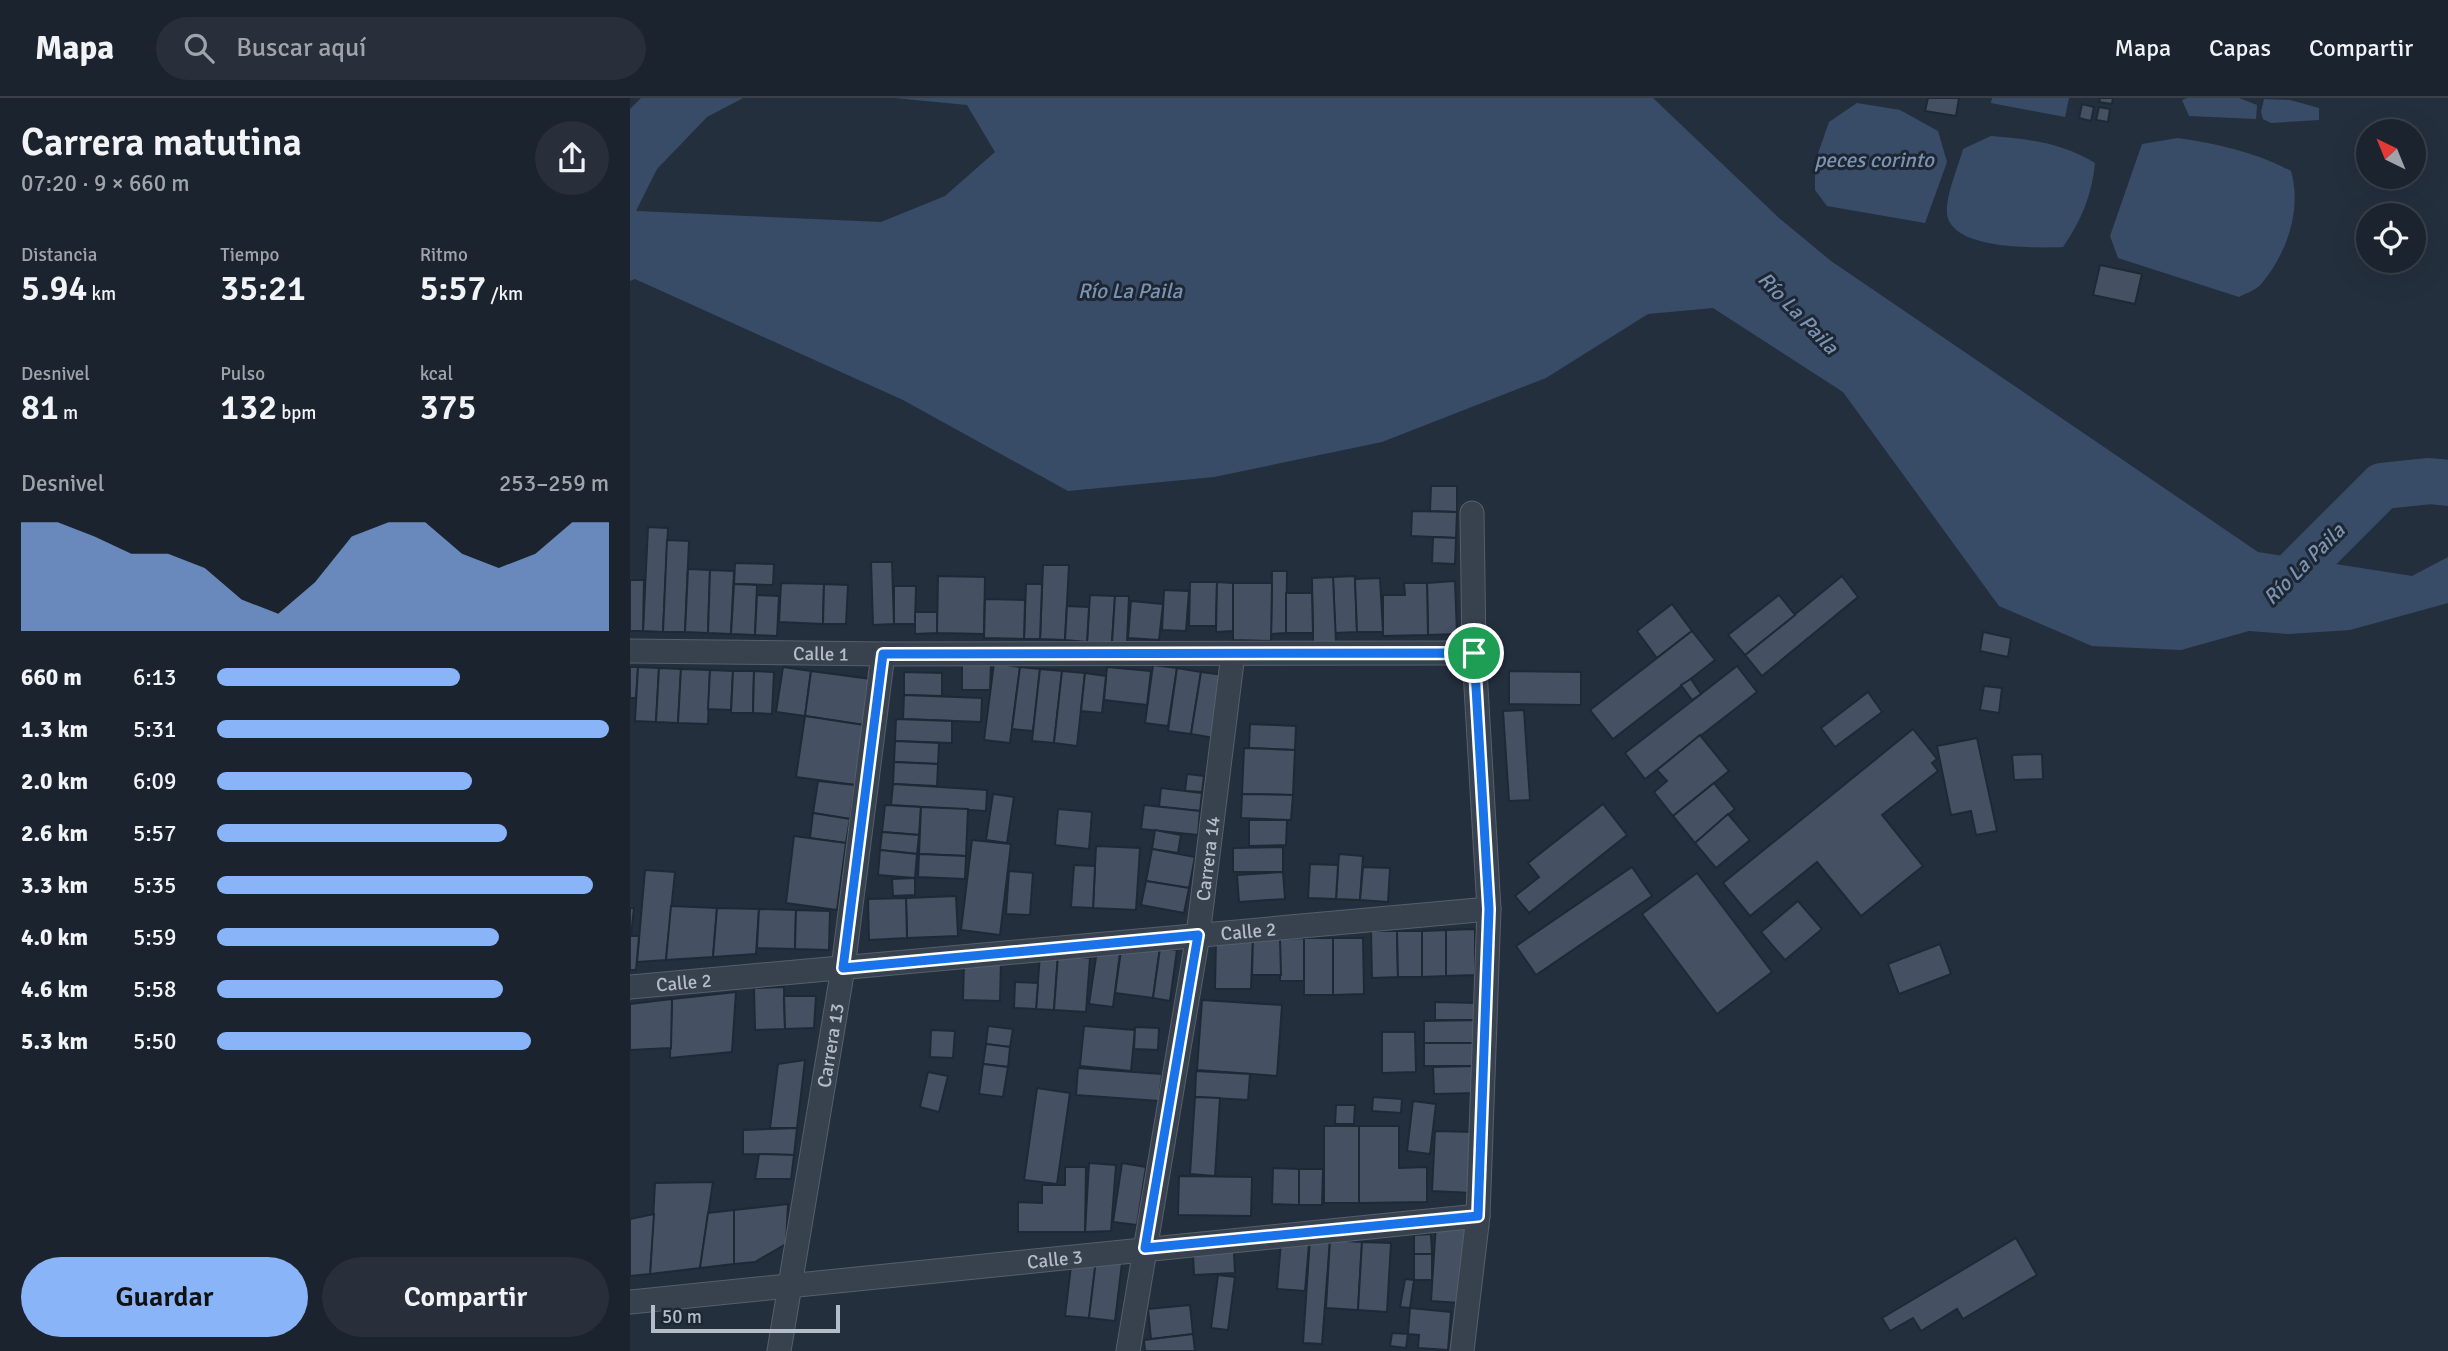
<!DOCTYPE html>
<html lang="es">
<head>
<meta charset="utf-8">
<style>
  :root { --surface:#1b232e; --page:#282f3a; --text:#f1f3f6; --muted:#a0a4aa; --line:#39404a; --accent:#8ab4f8 }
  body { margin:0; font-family:Signika,sans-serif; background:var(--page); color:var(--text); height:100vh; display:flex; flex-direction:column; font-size:26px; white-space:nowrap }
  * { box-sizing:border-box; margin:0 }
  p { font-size:23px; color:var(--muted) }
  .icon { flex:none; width:38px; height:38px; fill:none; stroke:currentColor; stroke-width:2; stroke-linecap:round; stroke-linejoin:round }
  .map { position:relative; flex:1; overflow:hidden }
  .drawer { display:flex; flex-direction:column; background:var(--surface); width:630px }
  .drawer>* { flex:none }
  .needle { width:46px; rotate:317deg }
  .buttons { position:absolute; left:1726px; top:21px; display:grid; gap:14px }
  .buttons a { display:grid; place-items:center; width:70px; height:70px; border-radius:50%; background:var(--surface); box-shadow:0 7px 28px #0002,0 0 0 2px var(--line); font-size:35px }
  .scale { position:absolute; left:21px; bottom:18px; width:189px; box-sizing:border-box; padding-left:7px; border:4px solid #b4bcc9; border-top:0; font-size:19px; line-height:24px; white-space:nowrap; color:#b4bcc9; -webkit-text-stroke:5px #1d2633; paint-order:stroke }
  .pin { position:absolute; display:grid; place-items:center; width:60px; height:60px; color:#fff; margin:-30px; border:4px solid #fff; border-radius:50%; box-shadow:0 2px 7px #0007 }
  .round { display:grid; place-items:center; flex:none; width:74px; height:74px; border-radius:37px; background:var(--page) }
  .headline { display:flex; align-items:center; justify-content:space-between; height:119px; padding:0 21px }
  h1 { font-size:38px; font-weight:600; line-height:52px }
  .metrics { display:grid; grid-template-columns:repeat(3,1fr); gap:10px; height:119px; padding:7px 21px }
  .metrics div { display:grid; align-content:center }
  .metrics b { font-size:35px; font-weight:600 }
  .metrics small { font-size:19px; font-weight:400 }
  .metrics p { font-size:19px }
  .chart { height:196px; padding:14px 21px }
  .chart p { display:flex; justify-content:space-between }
  .chart svg { width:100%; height:126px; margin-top:7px; fill:var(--accent); opacity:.7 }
  .button { display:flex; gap:14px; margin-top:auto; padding:14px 21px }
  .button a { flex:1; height:80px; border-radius:42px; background:var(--accent); color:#111; font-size:28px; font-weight:600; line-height:80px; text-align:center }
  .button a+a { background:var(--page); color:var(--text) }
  ul { padding:0 21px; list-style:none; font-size:23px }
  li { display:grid; grid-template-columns:112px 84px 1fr; align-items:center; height:52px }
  li i { height:18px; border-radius:9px; background:var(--accent) }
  header { display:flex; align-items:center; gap:42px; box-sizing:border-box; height:98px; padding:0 35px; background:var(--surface); border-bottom:2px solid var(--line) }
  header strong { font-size:33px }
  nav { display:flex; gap:38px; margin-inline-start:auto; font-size:24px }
  .search { width:490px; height:63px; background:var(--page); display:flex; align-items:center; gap:18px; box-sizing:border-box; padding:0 24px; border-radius:38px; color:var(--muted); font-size:26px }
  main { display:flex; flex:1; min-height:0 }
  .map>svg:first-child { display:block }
  .water { fill:#394c67 }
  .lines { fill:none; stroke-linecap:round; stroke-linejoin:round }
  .river { stroke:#394c67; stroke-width:46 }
  .building { fill:#455162; stroke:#1f2835; stroke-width:2 }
  .street-casing { stroke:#565f6c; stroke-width:25 }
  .street { stroke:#38414e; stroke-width:23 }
  .route-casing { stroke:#fff; stroke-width:14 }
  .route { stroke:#1a73e8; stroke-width:9 }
  .labels { text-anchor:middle; stroke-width:6; stroke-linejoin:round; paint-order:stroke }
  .street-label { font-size:19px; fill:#b4bcc9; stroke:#1d2633 }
  .water-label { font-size:21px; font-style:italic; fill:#7c92b1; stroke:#1d2633 }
</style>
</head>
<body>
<header>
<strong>Mapa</strong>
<div class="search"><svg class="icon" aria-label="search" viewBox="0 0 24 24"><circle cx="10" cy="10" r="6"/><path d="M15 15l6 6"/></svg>Buscar aquí</div>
<nav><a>Mapa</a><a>Capas</a><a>Compartir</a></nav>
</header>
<main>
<section class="drawer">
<div class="headline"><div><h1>Carrera matutina</h1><p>07:20 · 9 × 660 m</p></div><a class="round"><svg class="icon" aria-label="share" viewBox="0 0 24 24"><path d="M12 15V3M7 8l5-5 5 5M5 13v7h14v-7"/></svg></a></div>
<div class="metrics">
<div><p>Distancia</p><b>5.94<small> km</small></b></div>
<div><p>Tiempo</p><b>35:21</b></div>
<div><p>Ritmo</p><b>5:57<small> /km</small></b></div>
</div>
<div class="metrics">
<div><p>Desnivel</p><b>81<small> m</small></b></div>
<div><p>Pulso</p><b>132<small> bpm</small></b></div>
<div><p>kcal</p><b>375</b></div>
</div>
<div class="chart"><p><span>Desnivel</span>253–259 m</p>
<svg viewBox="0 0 160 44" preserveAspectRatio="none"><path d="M0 44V6L10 6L20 11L30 17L40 17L50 22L60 33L70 38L80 27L90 11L100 6L110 6L120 17L130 22L140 17L150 6L160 6V44z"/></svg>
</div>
<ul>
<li><b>660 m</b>6:13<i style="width:62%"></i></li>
<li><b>1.3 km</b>5:31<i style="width:100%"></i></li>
<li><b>2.0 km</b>6:09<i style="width:65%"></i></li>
<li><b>2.6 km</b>5:57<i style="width:74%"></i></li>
<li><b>3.3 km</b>5:35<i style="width:96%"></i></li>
<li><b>4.0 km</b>5:59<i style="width:72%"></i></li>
<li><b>4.6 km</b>5:58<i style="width:73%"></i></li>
<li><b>5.3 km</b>5:50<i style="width:80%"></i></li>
</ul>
<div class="button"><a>Guardar</a><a>Compartir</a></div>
</section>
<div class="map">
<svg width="1818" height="1253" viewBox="0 0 1818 1253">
  <rect width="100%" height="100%" fill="#242f3e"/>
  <g class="water">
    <polygon points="11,0 113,0 77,19 27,71 6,113 251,124 315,98 365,54 337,7 265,0 1023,0 1149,120 1201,163 1628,454 1782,478 1818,459 1818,505 1720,532 1658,536 1619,533 1551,552 1462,548 1369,508 1213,294 1083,210 1018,216 916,280 752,344 584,379 438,393 273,302 5,181 0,183 0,11"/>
    <polygon points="1362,0 1439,0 1435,19 1361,5"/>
    <polygon points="1557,0 1609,0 1627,7 1626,21 1559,18 1552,2"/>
    <polygon points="1634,1 1660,2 1689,10 1689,22 1641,25 1633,21 1631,14"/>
    <polygon points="1227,5 1270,12 1308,33 1317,64 1295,125 1197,108 1185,92 1185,64 1199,24"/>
    <path d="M1361,38c38,3 71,7 104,27 -3,32 -14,58 -32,84 -28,1 -113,3 -116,-34 -1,-19 11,-45 16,-64z"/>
    <path d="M1548,40c39,6 78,14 113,33 11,38 -4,82 -29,112 -5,7 -16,10 -23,14l-121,-39 -8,-22 32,-92z"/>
  </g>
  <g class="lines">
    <polyline class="river" points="1635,505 1752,388 1800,383 1818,385"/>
  </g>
  <g class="building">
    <polygon points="1298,0 1329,0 1326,18 1295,13"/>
    <polygon points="1470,0 1483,0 1482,6 1469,4"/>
    <polygon points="1452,6 1464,9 1461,23 1449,20"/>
    <polygon points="1469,9 1480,11 1478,24 1466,22"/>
    <polygon points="1470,167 1512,176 1505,206 1463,197"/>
    <polygon points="801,388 827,388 827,414 800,413"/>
    <polygon points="782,413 827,414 826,440 781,438"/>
    <polygon points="18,429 38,430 33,534 13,533"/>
    <polygon points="803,439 826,440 825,466 802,465"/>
    <polygon points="37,442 59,443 55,534 33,534"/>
    <polygon points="241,464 262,464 264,526 243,527"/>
    <polygon points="105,465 144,466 143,487 104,486"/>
    <polygon points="413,467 439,467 435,542 410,541"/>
    <polygon points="58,471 80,472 78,535 55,534"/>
    <polygon points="80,472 104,473 101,536 78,535"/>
    <polygon points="642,473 657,473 656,535 641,536"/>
    <polygon points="308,478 355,479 354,536 307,535"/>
    <polygon points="725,478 727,534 705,535 703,479"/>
    <polygon points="1212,478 1228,499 1132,578 1115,557"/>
    <polygon points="703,479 706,544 683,545 682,480"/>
    <polygon points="750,480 753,534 727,534 725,481"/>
    <polygon points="0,482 14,482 13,533 0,533"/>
    <polygon points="825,483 827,536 798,537 797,485"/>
    <polygon points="560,484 587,484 586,528 559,528"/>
    <polygon points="587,484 603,485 604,533 586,534"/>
    <polygon points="151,485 194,486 193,526 149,524"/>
    <polygon points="603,485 642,485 641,543 603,542"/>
    <polygon points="774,485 797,485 798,537 753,538 753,497 775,497"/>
    <polygon points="104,486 127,487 125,537 101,536"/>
    <polygon points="194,486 218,487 216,526 193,526"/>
    <polygon points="396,486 412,486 410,541 394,541"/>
    <polygon points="264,488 286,488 285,526 264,526"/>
    <polygon points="534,492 559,493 556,533 532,532"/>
    <polygon points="656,495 682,495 683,535 656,535"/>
    <polygon points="127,497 149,498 147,538 125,537"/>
    <polygon points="460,497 485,498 482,545 457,544"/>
    <polygon points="1149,497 1165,517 1115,557 1098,537"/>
    <polygon points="485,498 499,498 497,545 482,545"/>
    <polygon points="355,501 395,502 394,541 354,540"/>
    <polygon points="501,503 533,506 529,542 498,540"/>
    <polygon points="1042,506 1062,533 1027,560 1007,533"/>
    <polygon points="437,508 459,509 457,544 435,542"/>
    <polygon points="285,514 307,514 307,535 285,536"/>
    <polygon points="1062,533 1085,562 983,641 960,612"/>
    <polygon points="1353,534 1381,540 1378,559 1350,553"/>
    <polygon points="364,565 390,569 380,645 354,642"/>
    <polygon points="332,566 361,566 360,592 332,592"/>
    <polygon points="523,567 547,570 538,628 515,625"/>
    <polygon points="1107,568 1127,594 1015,681 995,655"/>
    <polygon points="0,569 8,569 6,600 0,600"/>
    <polygon points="8,569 29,570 26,624 5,623"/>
    <polygon points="153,569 181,573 175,618 146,614"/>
    <polygon points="390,569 410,571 403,633 382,631"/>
    <polygon points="477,569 521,573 517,607 474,602"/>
    <polygon points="29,570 51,571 48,625 26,624"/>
    <polygon points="547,570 571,574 561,636 538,633"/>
    <polygon points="51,571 80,572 78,626 48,625"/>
    <polygon points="410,571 432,573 424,645 402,643"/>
    <polygon points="80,572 103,573 101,612 78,611"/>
    <polygon points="103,573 124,573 123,615 101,615"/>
    <polygon points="124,573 144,574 142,616 123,615"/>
    <polygon points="181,573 241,581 234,627 175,618"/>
    <polygon points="432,573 455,575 447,648 424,645"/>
    <polygon points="879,573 951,574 951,607 879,606"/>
    <polygon points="274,574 312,575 312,598 274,597"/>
    <polygon points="571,574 594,577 584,640 561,636"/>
    <polygon points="455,575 476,578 472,615 451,613"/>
    <polygon points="1061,581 1071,596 1062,602 1051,587"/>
    <polygon points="1354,588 1372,590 1369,615 1350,612"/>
    <polygon points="1238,594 1252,614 1205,649 1191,630"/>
    <polygon points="274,597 352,600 351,624 273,621"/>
    <polygon points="894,612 900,702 879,703 873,613"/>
    <polygon points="175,618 234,627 225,687 166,679"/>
    <polygon points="266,621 322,623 322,645 265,643"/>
    <polygon points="620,626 666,628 665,652 619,650"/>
    <polygon points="1283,631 1307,661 1302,665 1308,673 1252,717 1293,768 1231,818 1187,764 1120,818 1093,785"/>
    <polygon points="1070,637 1099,673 1043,718 1024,694 1037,683 1027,672"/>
    <polygon points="1347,640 1367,733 1346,737 1341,713 1321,717 1307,648"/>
    <polygon points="265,643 309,645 308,666 264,664"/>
    <polygon points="614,650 665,652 663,697 612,696"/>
    <polygon points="1412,656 1413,681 1384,682 1382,657"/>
    <polygon points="264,664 308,666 307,688 263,686"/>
    <polygon points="557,676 574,678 572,694 555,693"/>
    <polygon points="188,683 225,687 220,721 183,715"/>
    <polygon points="1084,685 1105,711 1065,745 1043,718"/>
    <polygon points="263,686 357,692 356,713 261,707"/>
    <polygon points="531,690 572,695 570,713 529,709"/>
    <polygon points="363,696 384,699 377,745 356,742"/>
    <polygon points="612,696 663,697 661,722 611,720"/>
    <polygon points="973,706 997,737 899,815 885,798 909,779 898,765"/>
    <polygon points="255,707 291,709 289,737 252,734"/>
    <polygon points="514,707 570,713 568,737 511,731"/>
    <polygon points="291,709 338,711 336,758 289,756"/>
    <polygon points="428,711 462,714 459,751 425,747"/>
    <polygon points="183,715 220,721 216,745 180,740"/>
    <polygon points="1098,716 1120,742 1086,770 1065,745"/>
    <polygon points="619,722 657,722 656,747 619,748"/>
    <polygon points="525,732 551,737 548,755 522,751"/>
    <polygon points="252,734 289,737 287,756 250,752"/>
    <polygon points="164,738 216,745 207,812 156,805"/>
    <polygon points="342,742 381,746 370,837 331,832"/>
    <polygon points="466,748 510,750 506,812 463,810"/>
    <polygon points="653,749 653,774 603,774 603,750"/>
    <polygon points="522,751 565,759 559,790 516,783"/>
    <polygon points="250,752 287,756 285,780 248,777"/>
    <polygon points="289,756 336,758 335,781 288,779"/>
    <polygon points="709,756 733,758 730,802 706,801"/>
    <polygon points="680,766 708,767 706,801 678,800"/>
    <polygon points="444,767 465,768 463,810 441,809"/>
    <polygon points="733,769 760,770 758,804 730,802"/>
    <polygon points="1002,769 1022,798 906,877 886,848"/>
    <polygon points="15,772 45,774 36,862 7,864"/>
    <polygon points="379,773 403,775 400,817 376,816"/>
    <polygon points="653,774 655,801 609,804 607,777"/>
    <polygon points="1067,775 1142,874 1087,916 1012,816"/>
    <polygon points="285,780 285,797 263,798 262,781"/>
    <polygon points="516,783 559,790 554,815 511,807"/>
    <polygon points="326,798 328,838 277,840 276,800"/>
    <polygon points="276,800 277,840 239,842 238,801"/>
    <polygon points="1168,803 1192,831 1155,862 1131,834"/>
    <polygon points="41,808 87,810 83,859 36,862"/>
    <polygon points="0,810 4,810 1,838 0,838"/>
    <polygon points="87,810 129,811 126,856 83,859"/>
    <polygon points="129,811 166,812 165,851 127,850"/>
    <polygon points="166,812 200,813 199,852 165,851"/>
    <polygon points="845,831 845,877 816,878 816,832"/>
    <polygon points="816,832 816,878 792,879 792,833"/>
    <polygon points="741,833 767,833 768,879 742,880"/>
    <polygon points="767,833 792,833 792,879 768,879"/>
    <polygon points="0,838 9,838 6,872 0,872"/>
    <polygon points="586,840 623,841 621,891 585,891"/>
    <polygon points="674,840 674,883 650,883 650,841"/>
    <rect x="674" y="840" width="29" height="57"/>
    <polygon points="703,840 733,840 734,896 703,897"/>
    <polygon points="623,841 650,841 651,877 622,877"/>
    <polygon points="492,845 530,850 523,900 485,895"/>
    <polygon points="1310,846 1321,876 1269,896 1258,866"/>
    <polygon points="530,850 547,852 540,903 523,900"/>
    <polygon points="467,852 490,855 483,909 459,906"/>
    <polygon points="410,856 428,857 424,912 406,911"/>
    <polygon points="428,857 460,860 456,914 424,912"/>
    <polygon points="334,862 371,863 370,903 333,902"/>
    <polygon points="385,884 408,885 406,911 384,910"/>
    <polygon points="154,889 155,931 125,932 124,890"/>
    <polygon points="106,894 102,954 40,960 42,901"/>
    <polygon points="154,898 186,898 184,930 155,931"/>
    <polygon points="42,901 41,950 0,952 0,906"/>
    <polygon points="572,902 652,907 647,978 567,972"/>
    <polygon points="805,904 848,905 847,922 805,922"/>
    <polygon points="847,922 848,945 794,945 794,923"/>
    <polygon points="358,928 383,931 380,949 356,946"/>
    <polygon points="454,928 505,932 501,973 450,968"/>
    <polygon points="505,929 529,930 528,952 504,951"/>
    <polygon points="301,932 325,933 323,960 300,959"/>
    <polygon points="752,934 785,934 786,974 752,975"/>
    <rect x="794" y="945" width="54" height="23"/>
    <polygon points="356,946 380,949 378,969 353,966"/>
    <polygon points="175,962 167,1030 140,1030 148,966"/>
    <polygon points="353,966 378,969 373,999 349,996"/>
    <polygon points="848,968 848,995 804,996 803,969"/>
    <polygon points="448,970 532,976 529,1003 446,997"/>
    <polygon points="566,973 620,976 618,1002 565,999"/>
    <polygon points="298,974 318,978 309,1014 290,1009"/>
    <polygon points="407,990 440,995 427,1086 394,1082"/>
    <polygon points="565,999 590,1000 585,1078 560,1076"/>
    <polygon points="743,999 772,1001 771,1015 742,1013"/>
    <polygon points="783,1003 806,1006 800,1056 777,1053"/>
    <polygon points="706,1007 725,1007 724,1026 705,1026"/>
    <rect x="694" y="1028" width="35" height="77"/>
    <polygon points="729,1028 769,1028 769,1070 797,1069 797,1104 729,1105"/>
    <polygon points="167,1030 164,1057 113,1056 113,1032"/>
    <polygon points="805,1033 846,1034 842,1095 802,1093"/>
    <polygon points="129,1056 164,1057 161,1081 125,1081"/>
    <polygon points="459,1065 486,1067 481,1133 455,1134"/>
    <polygon points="492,1065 516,1069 507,1127 483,1124"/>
    <polygon points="435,1069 456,1069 455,1134 388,1134 388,1104 412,1105 412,1087 435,1087"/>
    <polygon points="643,1070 669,1071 669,1107 642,1106"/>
    <polygon points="669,1071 693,1071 692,1107 669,1107"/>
    <polygon points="549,1078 622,1079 621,1118 548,1117"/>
    <polygon points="83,1084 70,1170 20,1176 25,1085"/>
    <polygon points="158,1106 156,1146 125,1164 104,1166 104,1112"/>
    <polygon points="104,1112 104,1166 70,1170 78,1115"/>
    <polygon points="24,1116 20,1176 0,1178 0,1121"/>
    <polygon points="806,1126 837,1128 830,1205 801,1203"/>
    <polygon points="801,1136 802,1156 784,1156 784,1137"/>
    <polygon points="680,1140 700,1142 692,1246 673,1245"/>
    <polygon points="1386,1140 1407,1177 1333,1221 1327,1211 1291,1233 1283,1220 1260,1233 1252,1220"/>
    <polygon points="700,1142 732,1144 728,1212 696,1210"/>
    <polygon points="651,1144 679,1146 675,1193 647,1191"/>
    <polygon points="732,1144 761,1145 757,1214 728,1212"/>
    <polygon points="604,1153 605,1175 564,1177 563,1155"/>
    <rect x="784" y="1156" width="18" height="26"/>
    <polygon points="442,1160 466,1162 459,1220 435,1218"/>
    <polygon points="466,1162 492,1165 485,1223 459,1220"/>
    <polygon points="588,1177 605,1179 598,1232 581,1230"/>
    <polygon points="775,1181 784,1182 780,1210 770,1209"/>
    <polygon points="560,1207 563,1236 521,1241 518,1211"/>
    <polygon points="780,1210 821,1214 818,1252 788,1250 789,1237 778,1236"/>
    <polygon points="762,1235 778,1236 776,1250 760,1248"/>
    <polygon points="563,1236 565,1253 515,1253 514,1242"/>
  </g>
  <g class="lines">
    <defs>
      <g id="street">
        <path id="s1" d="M0,553l253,3 591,-1"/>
        <path id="s2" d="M0,889l859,-78"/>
        <path id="s3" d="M0,1204l848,-86"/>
        <path id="s4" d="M149,1253l64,-383 40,-314"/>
        <path id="s5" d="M498,1253l70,-416 35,-281"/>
        <polyline points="832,1253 848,1118 859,811 844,555 842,415"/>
      </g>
    </defs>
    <use href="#street" class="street-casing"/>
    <use href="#street" class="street"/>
  </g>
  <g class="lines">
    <defs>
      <polygon id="route" points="844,555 859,811 848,1118 515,1150 568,837 213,870 253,556"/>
    </defs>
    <use href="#route" class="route-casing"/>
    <use href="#route" class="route"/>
  </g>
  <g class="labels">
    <g class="street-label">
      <text dy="7" stroke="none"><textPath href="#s1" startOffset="191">Calle 1</textPath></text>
      <text dy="7" stroke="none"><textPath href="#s5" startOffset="499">Carrera 14</textPath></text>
      <text dy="7" stroke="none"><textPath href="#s2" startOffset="621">Calle 2</textPath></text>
      <text dy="7" stroke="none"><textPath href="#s2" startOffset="54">Calle 2</textPath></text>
      <text dy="7" stroke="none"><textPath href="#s4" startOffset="310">Carrera 13</textPath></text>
      <text dy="7" stroke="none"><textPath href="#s3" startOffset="427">Calle 3</textPath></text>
    </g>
    <g class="water-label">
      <text x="1244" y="69">peces corinto</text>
      <text x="500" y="200">Río La Paila</text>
      <text transform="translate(1168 215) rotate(46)" y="7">Río La Paila</text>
      <text transform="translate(1674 466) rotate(-45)" y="7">Río La Paila</text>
    </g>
  </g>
</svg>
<div class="buttons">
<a><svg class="needle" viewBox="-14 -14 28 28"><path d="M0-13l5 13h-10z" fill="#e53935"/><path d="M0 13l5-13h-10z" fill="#a0a4aa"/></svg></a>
<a><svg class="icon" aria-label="locate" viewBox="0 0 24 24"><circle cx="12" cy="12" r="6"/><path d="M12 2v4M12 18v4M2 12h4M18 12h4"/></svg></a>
</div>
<div class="scale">50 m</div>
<div class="pin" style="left:844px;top:555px;background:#1e9e55"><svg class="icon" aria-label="arrive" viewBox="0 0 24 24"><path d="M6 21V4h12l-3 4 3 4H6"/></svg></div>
</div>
</main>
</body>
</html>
